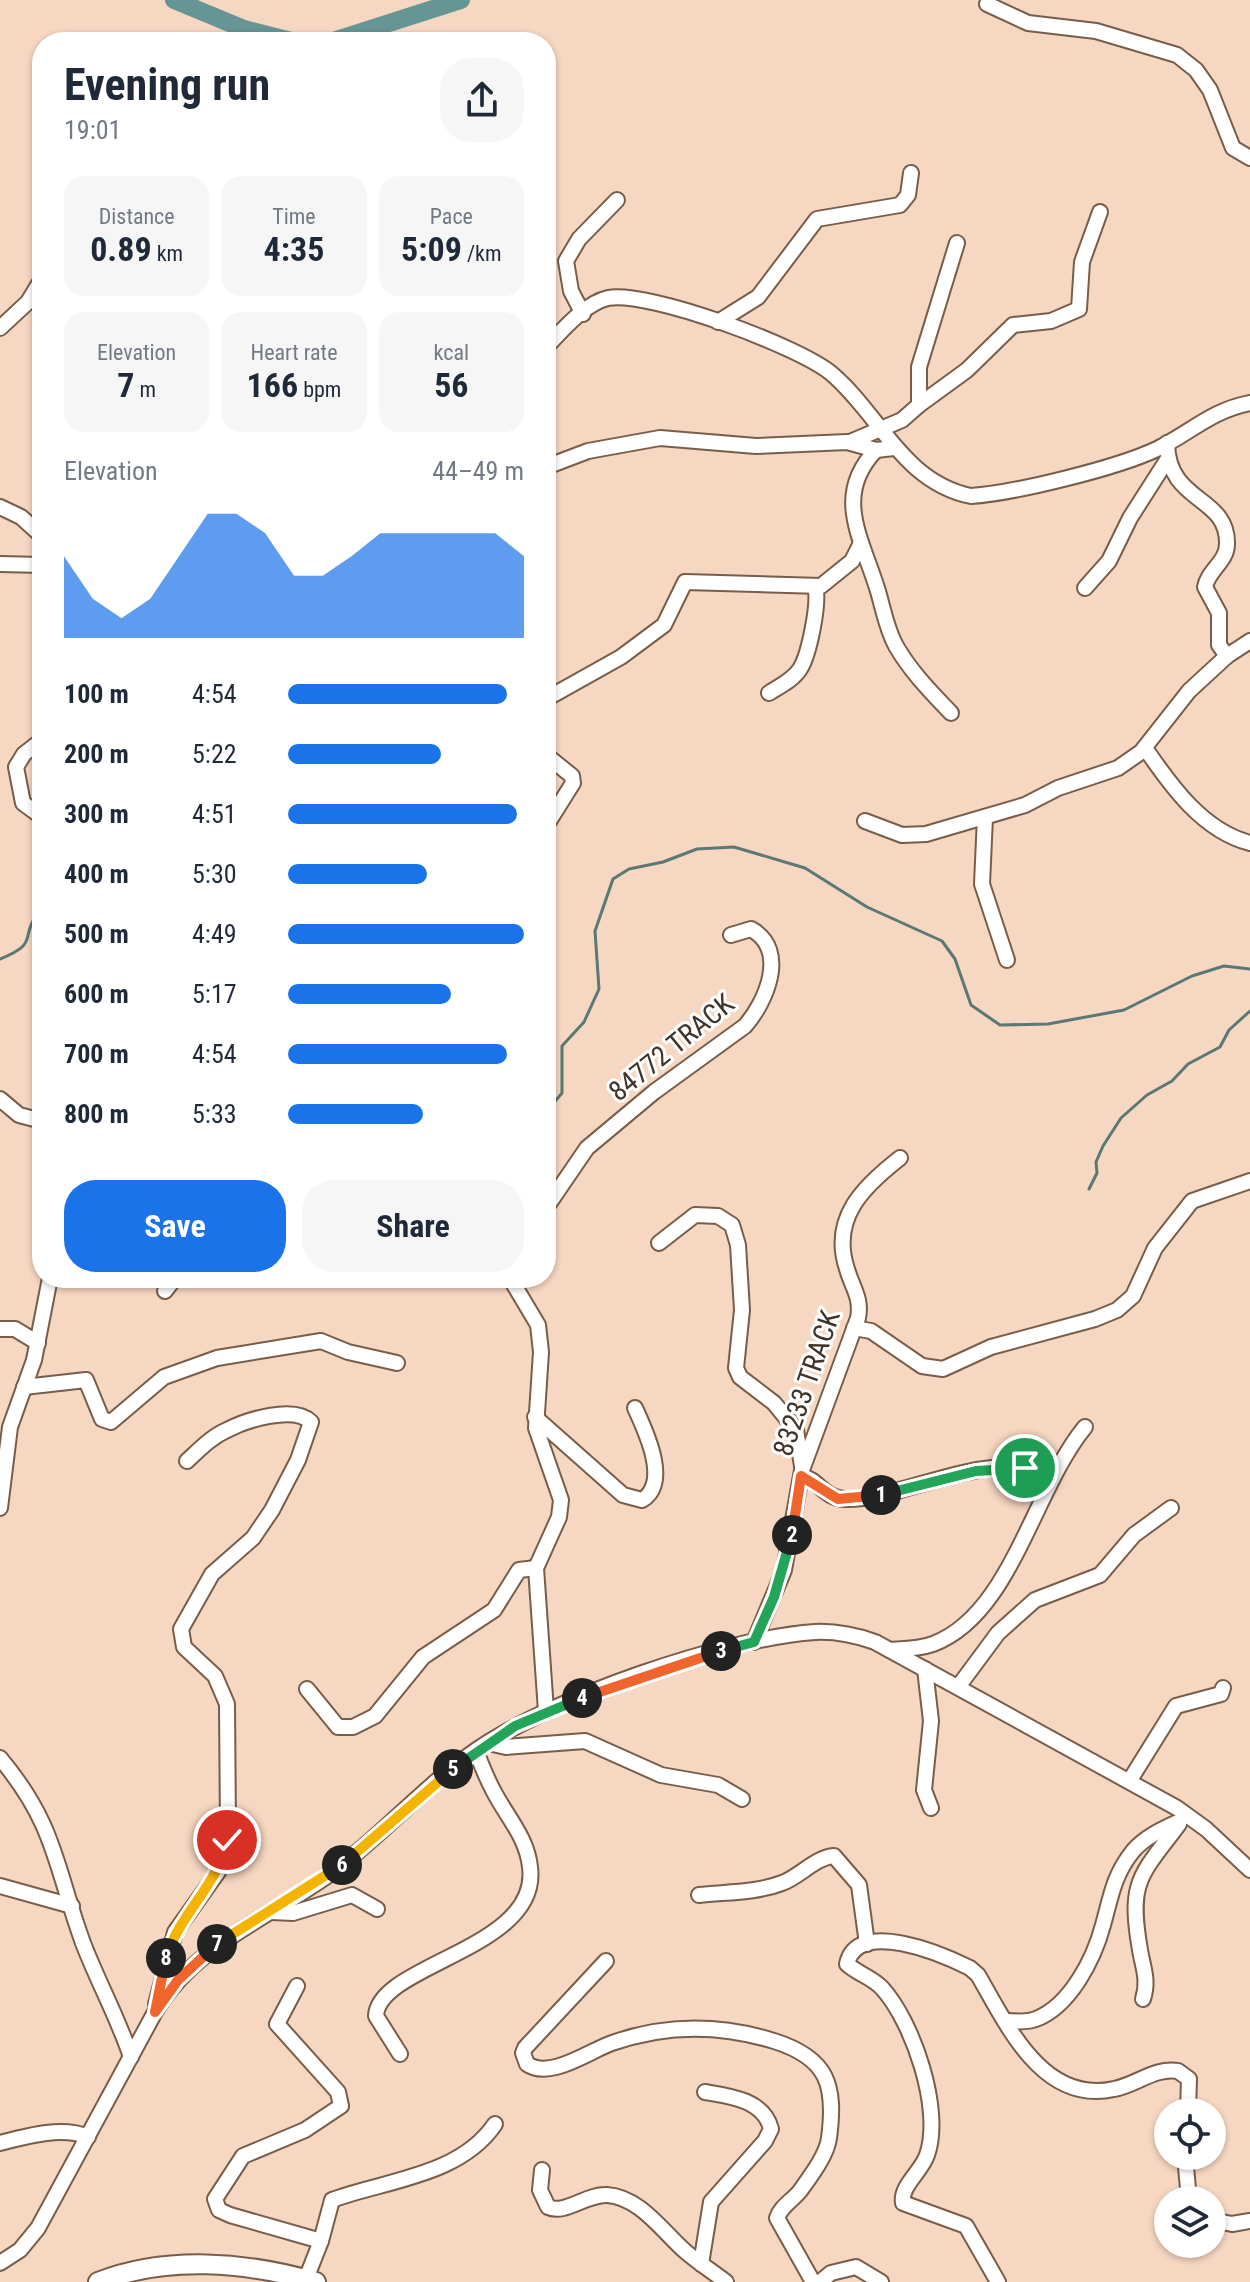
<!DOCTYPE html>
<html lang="en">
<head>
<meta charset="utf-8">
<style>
  :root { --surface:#fff; --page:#f6f6f7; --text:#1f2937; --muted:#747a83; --accent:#1a73e8 }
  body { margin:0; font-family:"Roboto Condensed",sans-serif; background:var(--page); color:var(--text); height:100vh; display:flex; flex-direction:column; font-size:30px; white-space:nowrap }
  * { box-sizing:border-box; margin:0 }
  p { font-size:26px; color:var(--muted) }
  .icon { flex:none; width:44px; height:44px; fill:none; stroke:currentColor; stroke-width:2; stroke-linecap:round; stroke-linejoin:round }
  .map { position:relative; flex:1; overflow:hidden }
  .sheet { position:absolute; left:32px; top:32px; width:524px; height:1256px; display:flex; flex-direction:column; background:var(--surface); border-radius:32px; box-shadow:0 2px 6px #0004 }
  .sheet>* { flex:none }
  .tools { position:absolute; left:1154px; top:2098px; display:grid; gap:16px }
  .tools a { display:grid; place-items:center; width:72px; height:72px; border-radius:50%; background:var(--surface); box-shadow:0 2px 6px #0004; font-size:40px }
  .pin { position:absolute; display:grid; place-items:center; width:68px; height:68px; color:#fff; margin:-34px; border:4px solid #fff; border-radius:50%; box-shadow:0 2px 8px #0007 }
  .km { position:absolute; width:40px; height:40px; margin:-20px; border-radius:50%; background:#222; color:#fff; font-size:22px; line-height:40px; text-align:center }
  .round { display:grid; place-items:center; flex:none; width:84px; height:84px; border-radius:32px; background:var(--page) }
  .overview { display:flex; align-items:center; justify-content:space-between; height:136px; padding:0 32px }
  h1 { font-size:44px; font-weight:700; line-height:60px }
  .figures { display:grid; grid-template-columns:repeat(3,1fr); gap:12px; height:136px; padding:8px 32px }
  .figures div { display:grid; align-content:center; border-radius:20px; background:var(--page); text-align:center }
  .figures b { font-size:34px; font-weight:700 }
  .figures small { font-size:22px; font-weight:400 }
  .figures p { font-size:22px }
  .chart { height:224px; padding:16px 32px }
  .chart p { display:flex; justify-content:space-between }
  .chart svg { width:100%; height:144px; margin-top:8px; fill:var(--accent); opacity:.7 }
  .button { display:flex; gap:16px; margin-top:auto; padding:16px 32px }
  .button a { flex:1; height:92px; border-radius:32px; background:var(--accent); color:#fff; font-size:32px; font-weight:700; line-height:92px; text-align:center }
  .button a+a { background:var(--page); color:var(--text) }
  ul { padding:0 32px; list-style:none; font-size:26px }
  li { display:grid; grid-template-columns:128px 96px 1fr; align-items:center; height:60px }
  li i { height:20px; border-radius:10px; background:var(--accent) }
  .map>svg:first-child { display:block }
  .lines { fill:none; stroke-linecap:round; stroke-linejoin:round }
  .stream { stroke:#5a7875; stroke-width:3 }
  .river { stroke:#669595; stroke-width:18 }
  .minor-casing { stroke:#785d49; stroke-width:18 }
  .major-casing { stroke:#785d49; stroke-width:22 }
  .minor { stroke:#fff; stroke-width:14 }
  .major { stroke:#fff; stroke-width:18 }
  .split-1-casing { stroke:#fff; stroke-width:16 }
  .split-2-casing { stroke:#fff; stroke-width:16 }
  .split-3-casing { stroke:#fff; stroke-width:16 }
  .split-4-casing { stroke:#fff; stroke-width:16 }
  .split-5-casing { stroke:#fff; stroke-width:16 }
  .split-6-casing { stroke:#fff; stroke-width:16 }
  .split-7-casing { stroke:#fff; stroke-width:16 }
  .split-8-casing { stroke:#fff; stroke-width:16 }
  .split-9-casing { stroke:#fff; stroke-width:16 }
  .split-1 { stroke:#22a559; stroke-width:10 }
  .split-2 { stroke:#f0652b; stroke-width:10 }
  .split-3 { stroke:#22a559; stroke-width:10 }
  .split-4 { stroke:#f0652b; stroke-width:10 }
  .split-5 { stroke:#22a559; stroke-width:10 }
  .split-6 { stroke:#f5b400; stroke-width:10 }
  .split-7 { stroke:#f5b400; stroke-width:10 }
  .split-8 { stroke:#f0652b; stroke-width:10 }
  .split-9 { stroke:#f5b400; stroke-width:10 }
  .labels { text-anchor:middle; stroke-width:6; stroke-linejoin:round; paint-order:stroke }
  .street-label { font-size:28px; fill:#3f332a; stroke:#fff }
</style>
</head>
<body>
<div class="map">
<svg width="1250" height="2282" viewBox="0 0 1250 2282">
  <rect width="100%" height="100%" fill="#f6d7c1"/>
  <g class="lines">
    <g class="stream">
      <path d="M0,959c43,-17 16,-22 42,-50"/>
      <polyline points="546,1112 562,1093 562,1046 584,1022 599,989 595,931 613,879 629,869 663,862 697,849 734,847 805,868 867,907 942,941 955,959 971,1005 1000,1025 1048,1024 1124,1010 1192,976 1224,966 1250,969"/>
      <polyline points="1089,1189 1097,1173 1096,1162 1103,1146 1121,1118 1147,1095 1172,1081 1188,1064 1220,1047 1229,1030 1250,1011"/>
    </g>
    <g class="river">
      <polyline points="174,0 244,29 295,42"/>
      <polyline points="330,42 461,0"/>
    </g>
    <defs>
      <g id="minor">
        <polyline points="987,4 1028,23 1096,31 1177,55 1196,70 1210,90 1233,148 1250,158"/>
        <polyline points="583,314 571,291 566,261 579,239 617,200"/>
        <polyline points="718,322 758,297 817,219 900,205 908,195 911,173"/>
        <polyline points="0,328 28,302 42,279"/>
        <path d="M546,347c16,-16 39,-44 62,-49 40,-8 193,49 224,76 48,41 71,108 139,122 44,-3 146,-28 186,-47 33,-16 55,-39 93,-46"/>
        <polyline points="919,405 967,370 1013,325 1051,321 1079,309 1082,262 1100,212"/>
        <polyline points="850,442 902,420 919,405 919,367 957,243"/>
        <path d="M1167,443c1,61 61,52 60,101 0,18 -19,26 -22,43l14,26v32l8,11"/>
        <path d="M876,450c-43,45 -15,87 1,138 6,19 9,40 19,58 15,26 35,46 55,67"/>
        <polyline points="546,467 588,451 660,438 756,446 847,442 876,450 894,448"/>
        <polyline points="0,507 21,517 42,536"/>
        <polyline points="0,564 42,565"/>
        <polyline points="1085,588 1109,561 1130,518 1167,460"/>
        <path d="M769,693c11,-7 24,-13 31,-24 9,-14 20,-67 15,-83"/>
        <polyline points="546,699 621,657 664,625 685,582 821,586 852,561 861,543"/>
        <polyline points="42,740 24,754 16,767 23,803 42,817"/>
        <path d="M1145,748c26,38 58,83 105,95"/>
        <polyline points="546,755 572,776 573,783 546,826"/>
        <polyline points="985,817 982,884 1007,960"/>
        <polyline points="865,821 902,835 926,834 1025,805 1058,788 1118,768 1141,752 1189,691 1227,656 1250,641"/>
        <polyline points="0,1099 19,1115 42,1121"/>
        <path d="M546,1208l41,-60 67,-56 91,-66c21,-24 44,-76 6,-97l-20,6"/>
        <polyline points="659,1243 695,1215 718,1216 732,1225 738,1245 742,1310 736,1368 740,1377 774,1403 796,1430 802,1466"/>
        <polyline points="510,1278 538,1325 541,1352 536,1428 561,1500 559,1517 536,1568 546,1711"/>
        <polyline points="165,1291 175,1278"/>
        <polyline points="854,1328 871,1331 922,1366 943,1369 991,1347 1095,1319 1117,1310 1133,1296 1155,1248 1192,1201 1250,1181"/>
        <polyline points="0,1329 15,1329 38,1343"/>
        <polyline points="24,1387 86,1380 102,1419 111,1422 164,1377 217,1358 321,1341 348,1352 397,1363"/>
        <path d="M535,1417l88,78 19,5c29,-17 3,-70 -7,-92"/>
        <path d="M801,1476c17,3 23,22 43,23 57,3 159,-59 204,-17"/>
        <polyline points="0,1508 10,1427 34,1360 50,1278"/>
        <path d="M754,1642l30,-72 18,-100 56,-152c4,-20 -6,-31 -11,-49 -17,-51 17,-83 53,-111"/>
        <path d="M890,1650c15,-1 29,-1 43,-6 78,-29 100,-154 152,-217"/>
        <polyline points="925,1669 931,1721 924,1790 931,1808"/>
        <polyline points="958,1687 998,1633 1035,1600 1100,1575 1134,1535 1171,1508"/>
        <polyline points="307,1689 338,1727 353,1727 375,1716 423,1657 494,1610 519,1570 536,1568"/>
        <polyline points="488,1743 506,1747 585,1741 661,1775 718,1785 742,1799"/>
        <path d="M0,1758c56,67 55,108 83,185 15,39 35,75 48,114"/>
        <polyline points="1130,1780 1176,1706 1221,1694 1223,1688"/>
        <polyline points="0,1886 72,1906"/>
        <path d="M699,1895c27,-3 57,-2 83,-12 17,-6 34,-26 52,-27l25,29 8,59"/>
        <polyline points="272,1912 293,1913 352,1895 377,1909"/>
        <path d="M606,1961l-81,87 -2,5 4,11c23,16 62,-13 85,-21 54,-19 107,-19 162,-2 54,17 62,44 55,97 -2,17 -19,39 -29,53 -8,10 -19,15 -23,27l36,64"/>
        <polyline points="297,1986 277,2024 338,2092 341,2106 305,2130 243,2156 215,2199 219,2210 230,2215 321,2241 306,2279"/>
        <path d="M1143,1999c6,-19 0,-31 -3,-49 -12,-69 0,-74 39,-126"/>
        <path d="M156,2004l19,-72 43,-60 10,-43 -1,-125 -12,-28 -31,-29 -3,-18 31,-55 41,-36 19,-28 26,-50 13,-38c-17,-17 -65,-2 -84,8 -16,7 -28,20 -40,31"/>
        <path d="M1005,2021c10,0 21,2 31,-2 34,-13 58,-60 67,-94 8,-28 10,-49 30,-74 13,-15 30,-22 47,-30"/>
        <path d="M400,2054l-24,-38c2,-52 165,-67 154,-149 -3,-30 -24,-51 -37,-77 -7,-13 -12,-26 -17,-39"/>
        <path d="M0,2143c27,-7 62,-17 88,-6"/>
        <polyline points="1185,2156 1189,2200"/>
        <path d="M542,2170l-2,20 8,17c17,8 38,-13 59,-12 33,2 56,37 79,57 13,11 27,20 40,30"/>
        <polyline points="1212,2220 1232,2224 1250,2221"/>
        <path d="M321,2241l11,-41c54,-20 128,-24 163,-76"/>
        <path d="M0,2263l20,-13 18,-22 117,-216c40,-67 113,-94 175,-138 52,-38 95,-89 148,-125 75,-51 247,-111 337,-117 21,-1 40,3 60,10l302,166 29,21 44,41"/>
        <path d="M701,2264l10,-62 54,-61 6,-12c-7,-29 -41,-33 -66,-37"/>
        <polyline points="820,2282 831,2273 856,2267 881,2282"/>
        <path d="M998,2282l-32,-56 -63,-23c-3,-17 19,-32 24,-48 16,-45 -14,-133 -45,-167 -10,-11 -24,-14 -35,-24 10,-47 97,-9 123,4l8,7c29,50 65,130 136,114 22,-4 41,-22 64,-18l11,8 -1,33"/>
      </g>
      <path id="major" d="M98,2282c69,-27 148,-20 218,0"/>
    </defs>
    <use href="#minor" class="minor-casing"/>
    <use href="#major" class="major-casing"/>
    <use href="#minor" class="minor"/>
    <use href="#major" class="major"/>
  </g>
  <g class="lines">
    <defs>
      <polyline id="split-1" points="881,1495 976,1471 1025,1468"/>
      <polyline id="split-2" points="792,1535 801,1476 838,1499 881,1495"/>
      <polyline id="split-3" points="721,1651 754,1642 774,1597 792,1535"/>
      <polyline id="split-4" points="582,1698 721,1651"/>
      <polyline id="split-5" points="453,1769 515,1726 582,1698"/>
      <polyline id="split-6" points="342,1865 453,1769"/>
      <polyline id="split-7" points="217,1944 342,1865"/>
      <polyline id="split-8" points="166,1958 155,2012 178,1980 217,1944"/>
      <path id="split-9" d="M166,1958c13,-44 52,-72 61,-118"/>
    </defs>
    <use href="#split-1" class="split-1-casing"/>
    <use href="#split-2" class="split-2-casing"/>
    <use href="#split-3" class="split-3-casing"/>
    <use href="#split-4" class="split-4-casing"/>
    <use href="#split-5" class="split-5-casing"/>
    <use href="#split-6" class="split-6-casing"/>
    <use href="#split-7" class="split-7-casing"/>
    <use href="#split-8" class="split-8-casing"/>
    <use href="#split-9" class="split-9-casing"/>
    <use href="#split-1" class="split-1"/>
    <use href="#split-2" class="split-2"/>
    <use href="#split-3" class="split-3"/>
    <use href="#split-4" class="split-4"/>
    <use href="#split-5" class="split-5"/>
    <use href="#split-6" class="split-6"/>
    <use href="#split-7" class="split-7"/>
    <use href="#split-8" class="split-8"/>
    <use href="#split-9" class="split-9"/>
  </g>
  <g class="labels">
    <g class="street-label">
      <text transform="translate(671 1047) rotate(-39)" y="10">84772 TRACK</text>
      <text transform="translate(806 1383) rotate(-71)" y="10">83233 TRACK</text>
    </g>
  </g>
</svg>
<div class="tools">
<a><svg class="icon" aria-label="locate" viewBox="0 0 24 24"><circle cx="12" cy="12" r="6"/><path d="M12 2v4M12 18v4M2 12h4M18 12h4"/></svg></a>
<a><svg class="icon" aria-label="layers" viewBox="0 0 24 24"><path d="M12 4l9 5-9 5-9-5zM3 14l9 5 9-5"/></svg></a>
</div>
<div class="pin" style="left:1025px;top:1468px;background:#1e9e55"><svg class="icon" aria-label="arrive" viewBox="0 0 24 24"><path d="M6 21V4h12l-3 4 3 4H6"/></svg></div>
<div class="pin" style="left:227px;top:1840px;background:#d93025"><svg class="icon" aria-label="check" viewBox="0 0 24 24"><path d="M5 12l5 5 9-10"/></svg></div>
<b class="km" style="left:881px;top:1495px">1</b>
<b class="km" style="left:792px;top:1535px">2</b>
<b class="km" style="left:721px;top:1651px">3</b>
<b class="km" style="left:582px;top:1698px">4</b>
<b class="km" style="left:453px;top:1769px">5</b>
<b class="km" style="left:342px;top:1865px">6</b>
<b class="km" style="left:217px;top:1944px">7</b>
<b class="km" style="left:166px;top:1958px">8</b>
<section class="sheet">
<div class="overview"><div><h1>Evening run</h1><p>19:01</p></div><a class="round"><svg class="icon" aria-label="share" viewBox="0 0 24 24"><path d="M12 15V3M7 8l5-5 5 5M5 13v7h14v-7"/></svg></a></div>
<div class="figures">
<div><p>Distance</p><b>0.89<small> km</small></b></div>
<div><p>Time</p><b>4:35</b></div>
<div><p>Pace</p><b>5:09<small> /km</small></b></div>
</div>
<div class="figures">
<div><p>Elevation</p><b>7<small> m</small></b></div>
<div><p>Heart rate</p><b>166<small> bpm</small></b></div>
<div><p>kcal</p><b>56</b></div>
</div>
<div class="chart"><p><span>Elevation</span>44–49 m</p>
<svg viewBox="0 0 160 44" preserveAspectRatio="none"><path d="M0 44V19L10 32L20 38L30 32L40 19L50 6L60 6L70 12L80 25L90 25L100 19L110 12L120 12L130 12L140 12L150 12L160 19V44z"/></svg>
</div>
<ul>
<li><b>100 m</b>4:54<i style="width:93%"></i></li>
<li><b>200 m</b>5:22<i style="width:65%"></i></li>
<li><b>300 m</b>4:51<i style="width:97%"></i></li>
<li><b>400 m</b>5:30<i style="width:59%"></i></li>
<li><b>500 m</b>4:49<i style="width:100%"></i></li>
<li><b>600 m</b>5:17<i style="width:69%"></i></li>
<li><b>700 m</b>4:54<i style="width:93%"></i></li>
<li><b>800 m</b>5:33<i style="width:57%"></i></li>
</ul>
<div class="button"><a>Save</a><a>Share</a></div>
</section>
</div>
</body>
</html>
